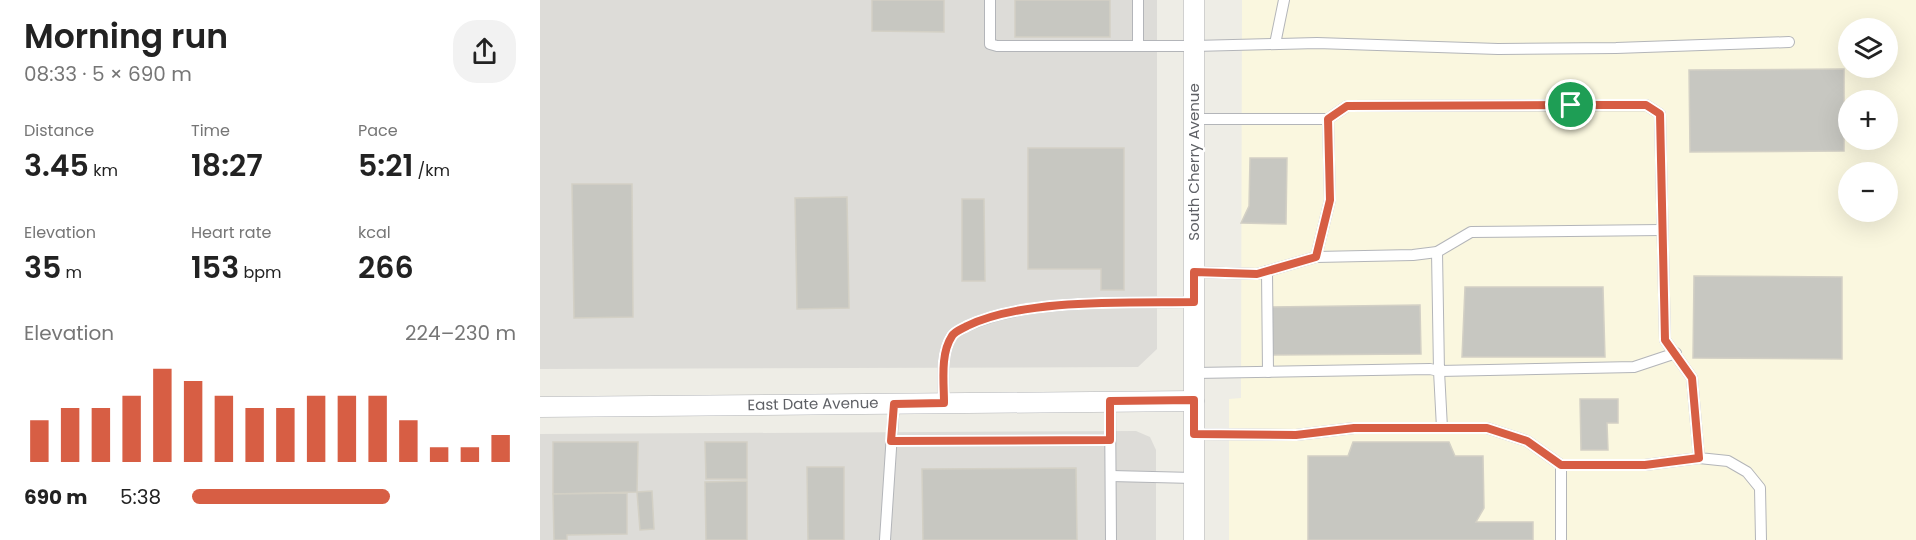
<!DOCTYPE html>
<html lang="en">
<head>
<meta charset="utf-8">
<style>
  :root { --surface:#fff; --page:#f2f2f2; --text:#222; --muted:#767676; --accent:#d75e44 }
  body { margin:0; font-family:Poppins,sans-serif; background:var(--page); color:var(--text); height:100vh; display:flex; flex-direction:column; font-size:22px; white-space:nowrap }
  * { box-sizing:border-box; margin:0 }
  p { font-size:20px; color:var(--muted) }
  .icon { flex:none; width:33px; height:33px; fill:none; stroke:currentColor; stroke-width:2; stroke-linecap:round; stroke-linejoin:round }
  .map { position:relative; flex:1; overflow:hidden }
  .details { display:flex; flex-direction:column; background:var(--surface); width:540px }
  .details>* { flex:none }
  .controls { position:absolute; left:1298px; top:18px; display:grid; gap:12px }
  .controls a { display:grid; place-items:center; width:60px; height:60px; border-radius:50%; background:var(--surface); box-shadow:0 6px 24px #0002; font-size:30px }
  .pin { position:absolute; display:grid; place-items:center; width:51px; height:51px; color:#fff; margin:-26px; border:3px solid #fff; border-radius:50%; box-shadow:0 2px 6px #0007 }
  .round { display:grid; place-items:center; flex:none; width:63px; height:63px; border-radius:24px; background:var(--page) }
  .head { display:flex; align-items:center; justify-content:space-between; height:102px; padding:0 24px }
  h1 { font-size:33px; font-weight:600; line-height:45px }
  .metrics { display:grid; grid-template-columns:repeat(3,1fr); gap:9px; height:102px; padding:6px 24px }
  .metrics div { display:grid; align-content:center }
  .metrics b { font-size:30px; font-weight:600 }
  .metrics small { font-size:16px; font-weight:400 }
  .metrics p { font-size:16px }
  .chart { height:168px; padding:12px 24px }
  .chart p { display:flex; justify-content:space-between }
  .chart svg { width:100%; height:108px; margin-top:6px; stroke:var(--accent); stroke-width:6 }
  ul { padding:0 24px; list-style:none; font-size:20px }
  li { display:grid; grid-template-columns:96px 72px 1fr; align-items:center; height:45px }
  li i { height:15px; border-radius:8px; background:var(--accent) }
  main { display:flex; flex:1; min-height:0 }
  .map>svg:first-child { display:block }
  .commercial { fill:#faf7df; fill-rule:evenodd }
  .industrial { fill:#dddcd8 }
  .building { fill:#c7c7c1; stroke:#d3d0c5; stroke-width:1.5 }
  .lines { fill:none; stroke-linecap:round; stroke-linejoin:round }
  .lane-casing { stroke:#b3b5b9; stroke-width:12 }
  .street-casing { stroke:#b3b5b9; stroke-width:21 }
  .lane { stroke:#fff; stroke-width:10 }
  .street { stroke:#fff; stroke-width:20 }
  .route-casing { stroke:#fff; stroke-width:12 }
  .route { stroke:#d75e44; stroke-width:8 }
  .labels { text-anchor:middle; stroke-width:4.5; stroke-linejoin:round; paint-order:stroke }
  .street-label { font-size:15px; fill:#5e6065; stroke:#fff }
</style>
</head>
<body>
<main>
<section class="details">
<div class="head"><div><h1>Morning run</h1><p>08:33 · 5 × 690 m</p></div><a class="round"><svg class="icon" aria-label="share" viewBox="0 0 24 24"><path d="M12 15V3M7 8l5-5 5 5M5 13v7h14v-7"/></svg></a></div>
<div class="metrics">
<div><p>Distance</p><b>3.45<small> km</small></b></div>
<div><p>Time</p><b>18:27</b></div>
<div><p>Pace</p><b>5:21<small> /km</small></b></div>
</div>
<div class="metrics">
<div><p>Elevation</p><b>35<small> m</small></b></div>
<div><p>Heart rate</p><b>153<small> bpm</small></b></div>
<div><p>kcal</p><b>266</b></div>
</div>
<div class="chart"><p><span>Elevation</span>224–230 m</p>
<svg viewBox="0 0 160 44" preserveAspectRatio="none"><path d="M5 44V27M15 44V22M25 44V22M35 44V17M45 44V6M55 44V11M65 44V17M75 44V22M85 44V22M95 44V17M105 44V17M115 44V17M125 44V27M135 44V38M145 44V38M155 44V33"/></svg>
</div>
<ul>
<li><b>690 m</b>5:38<i style="width:61%"></i></li>
</ul>
</section>
<div class="map">
<svg width="1376" height="540" viewBox="0 0 1376 540">
  <rect width="100%" height="100%" fill="#eeede6"/>
  <path class="commercial" d="M702,0h674v540h-687v-141l12,-1zM1308,28h39v40h-39zM1308,100h39v40h-39zM1308,172h39v40h-39z"/>
  <g class="industrial">
    <polygon points="0,0 617,0 617,349 598,367 0,369"/>
    <polygon points="596,431 610,437 616,450 616,540 0,540 0,434"/>
  </g>
  <g class="building">
    <polygon points="332,0 404,0 404,32 332,31"/>
    <rect x="475" y="0" width="95" height="37"/>
    <polygon points="1304,69 1304,151 1150,152 1149,70"/>
    <polygon points="488,148 584,148 584,290 561,290 561,269 488,269"/>
    <polygon points="710,158 747,158 746,224 701,223 709,206"/>
    <polygon points="32,184 92,184 93,317 34,318"/>
    <polygon points="307,197 309,308 257,309 255,198"/>
    <polygon points="422,199 444,199 445,281 422,281"/>
    <polygon points="1154,276 1302,277 1302,359 1153,358"/>
    <polygon points="925,287 1063,287 1065,357 922,357"/>
    <polygon points="880,305 881,354 728,355 727,307"/>
    <polygon points="1040,399 1078,399 1078,423 1067,423 1068,450 1041,450"/>
    <polygon points="13,442 98,442 97,492 13,494"/>
    <polygon points="165,442 207,442 207,479 166,479"/>
    <polygon points="813,442 909,442 915,456 943,456 944,508 936,522 993,522 993,540 768,540 768,456 808,456"/>
    <polygon points="267,467 304,467 304,540 268,540"/>
    <polygon points="536,468 537,540 383,540 382,469"/>
    <polygon points="207,481 207,540 166,540 165,482"/>
    <polygon points="112,491 114,529 100,530 97,492"/>
    <polygon points="87,493 87,534 27,535 27,540 14,540 13,494"/>
  </g>
  <g class="lines">
    <defs>
      <g id="lane">
        <polyline points="450,0 450,44 457,46 654,46 777,43 958,49 1076,48 1249,42"/>
        <polyline points="598,0 598,46"/>
        <polyline points="735,44 744,0"/>
        <polyline points="654,119 788,119 807,106 1106,105 1120,114 1125,340 1152,378 1159,458 1188,461 1207,472 1220,488 1221,540"/>
        <polyline points="897,252 899,371 1094,367 1136,353"/>
        <polyline points="776,257 873,255 897,252 931,232 1122,230"/>
        <polyline points="727,271 728,372"/>
        <polyline points="654,272 717,274 776,257 790,200 788,119"/>
        <polyline points="654,373 890,369 899,371 902,428"/>
        <polyline points="570,401 571,540"/>
        <path d="M404,403c0,-21 -4,-49 8,-67 3,-5 10,-7 15,-10 58,-28 162,-23 227,-24"/>
        <polyline points="654,434 756,435 814,428 947,428 987,441 1021,465 1105,465 1159,458"/>
        <polyline points="351,441 570,440"/>
        <polyline points="571,476 654,478"/>
        <polyline points="345,540 354,403"/>
        <polyline points="1021,540 1021,465"/>
      </g>
      <g id="street">
        <polyline points="0,407 654,401"/>
        <polyline points="654,540 654,0"/>
      </g>
    </defs>
    <use href="#lane" class="lane-casing"/>
    <use href="#street" class="street-casing"/>
    <use href="#lane" class="lane"/>
    <use href="#street" class="street"/>
  </g>
  <g class="lines">
    <defs>
      <path id="route" d="M1031,105h75l14,9 5,226 27,38 7,80 -54,7h-84l-34,-24 -40,-13h-133l-58,7 -102,-1v-34l-84,1v39l-219,1 3,-37 50,-1c0,-21 -4,-49 8,-67 3,-5 10,-7 15,-10 57,-28 163,-23 227,-24v-30l63,2 59,-17 14,-57 -2,-81 19,-13z"/>
    </defs>
    <use href="#route" class="route-casing"/>
    <use href="#route" class="route"/>
  </g>
  <g class="labels">
    <g class="street-label">
      <text transform="translate(654 162) rotate(-90)" y="5">South Cherry Avenue</text>
      <text transform="translate(273 404) rotate(-1)" y="5">East Date Avenue</text>
    </g>
  </g>
</svg>
<div class="controls">
<a><svg class="icon" aria-label="layers" viewBox="0 0 24 24"><path d="M12 4l9 5-9 5-9-5zM3 14l9 5 9-5"/></svg></a>
<a>+</a>
<a>−</a>
</div>
<div class="pin" style="left:1031px;top:105px;background:#1e9e55"><svg class="icon" aria-label="arrive" viewBox="0 0 24 24"><path d="M6 21V4h12l-3 4 3 4H6"/></svg></div>
</div>
</main>
</body>
</html>
